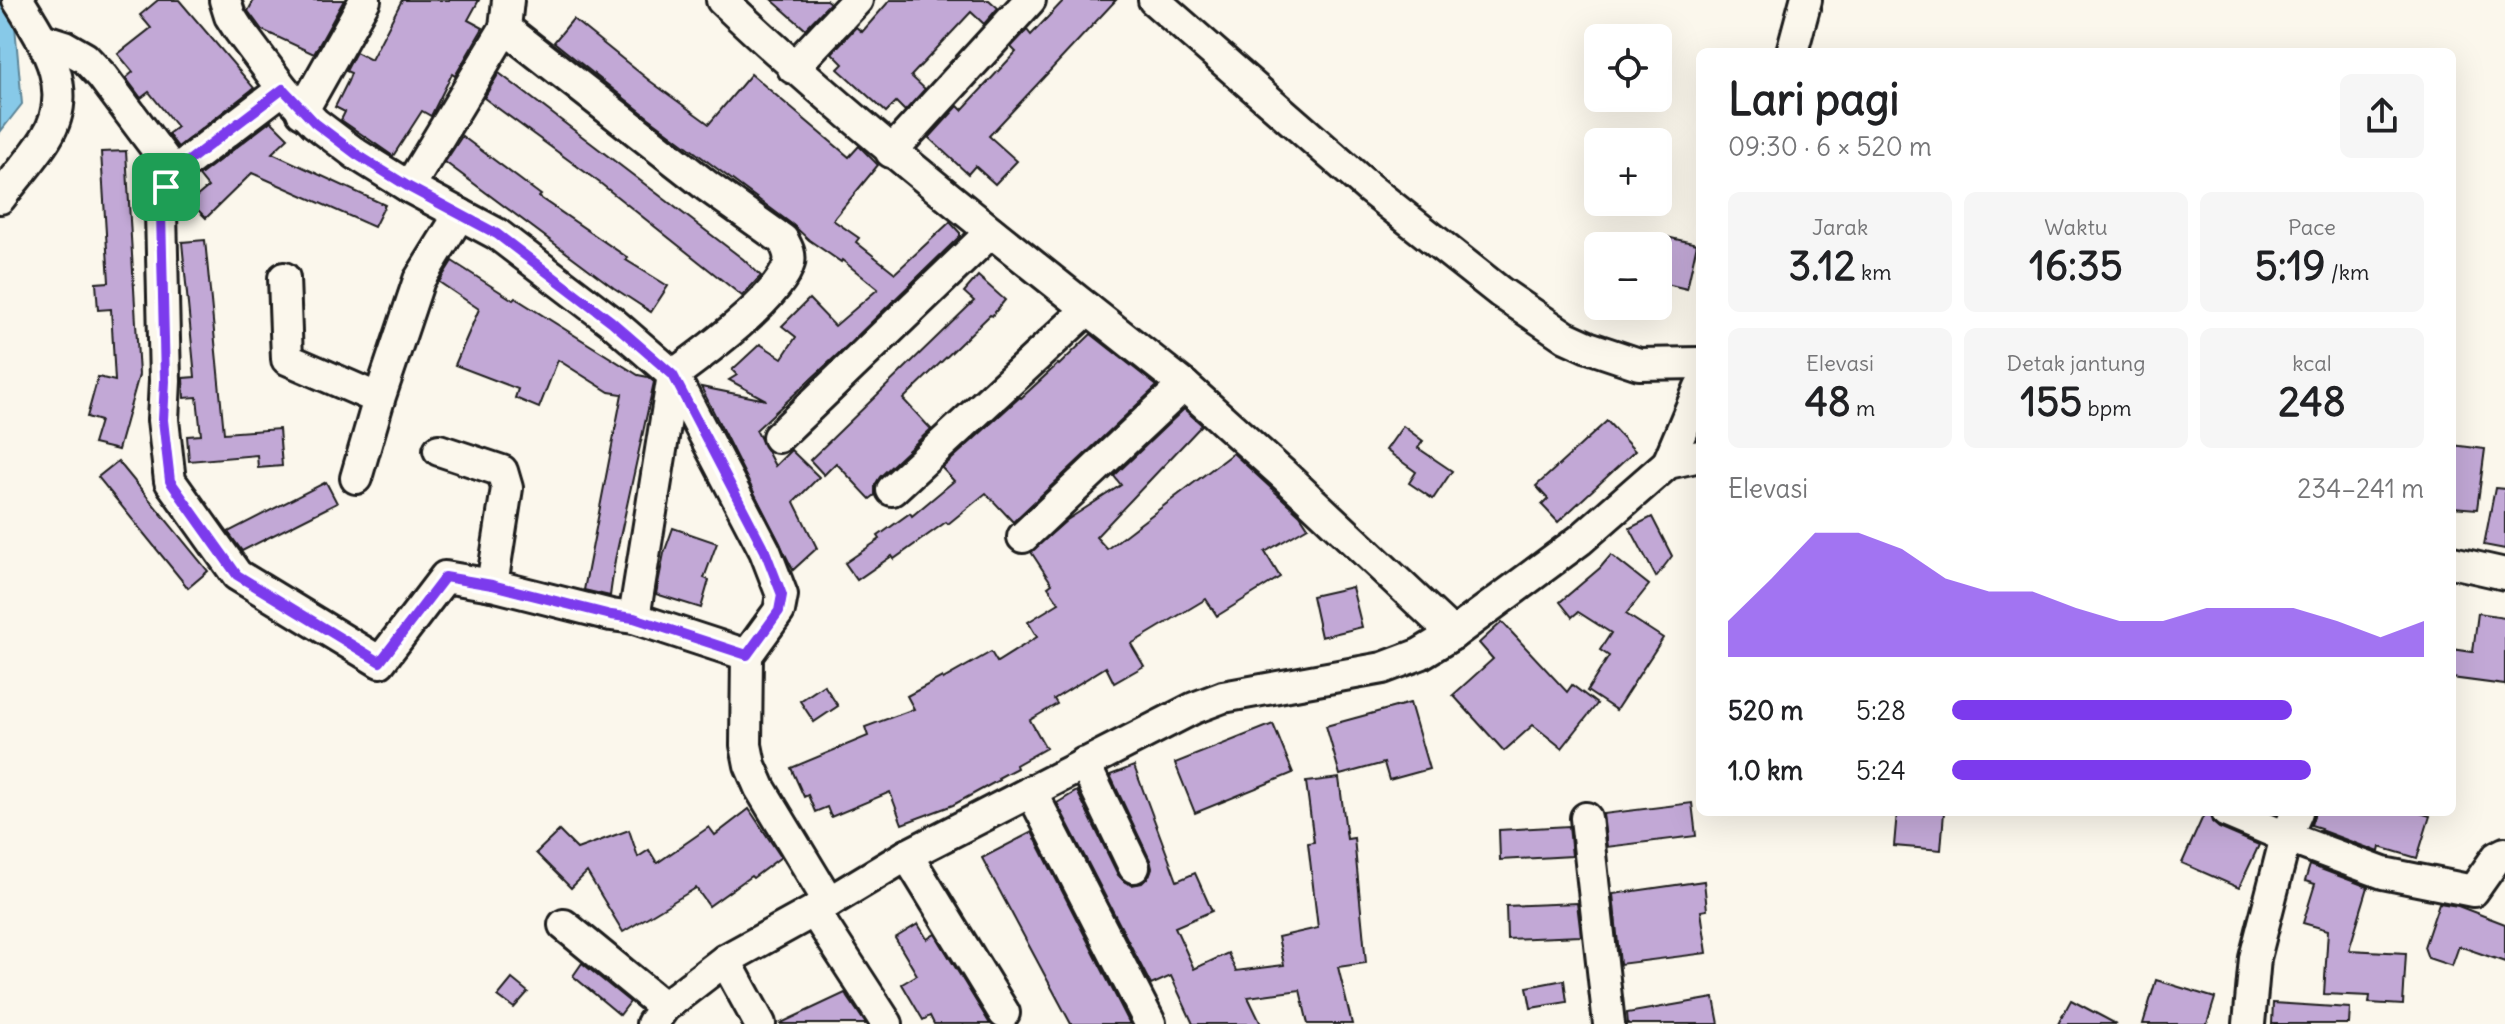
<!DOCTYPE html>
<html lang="id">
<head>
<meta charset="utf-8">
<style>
  :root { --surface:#fff; --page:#f6f6f6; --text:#202124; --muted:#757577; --accent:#7c3aed }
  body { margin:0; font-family:Delius,sans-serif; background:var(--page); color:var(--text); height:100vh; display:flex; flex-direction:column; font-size:30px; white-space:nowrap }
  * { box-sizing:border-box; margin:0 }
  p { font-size:26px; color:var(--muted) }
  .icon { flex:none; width:44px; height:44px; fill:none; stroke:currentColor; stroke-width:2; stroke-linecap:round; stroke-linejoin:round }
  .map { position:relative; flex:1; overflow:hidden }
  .side { position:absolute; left:1696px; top:48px; width:760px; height:768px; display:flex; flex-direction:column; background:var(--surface); border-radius:12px; box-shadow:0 8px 32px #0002 }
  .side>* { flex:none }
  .tools { position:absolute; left:1584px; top:24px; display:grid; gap:16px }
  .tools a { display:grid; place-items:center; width:88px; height:88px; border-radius:12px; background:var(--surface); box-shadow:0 8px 32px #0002; font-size:40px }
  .pin { position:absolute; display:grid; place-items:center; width:68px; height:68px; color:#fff; margin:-34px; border-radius:16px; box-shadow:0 4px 12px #0006 }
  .round { display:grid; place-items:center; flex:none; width:84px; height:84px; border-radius:12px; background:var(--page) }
  .head { display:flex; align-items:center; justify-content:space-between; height:136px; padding:0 32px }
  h1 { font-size:44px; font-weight:700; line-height:60px }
  .metrics { display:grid; grid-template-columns:repeat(3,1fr); gap:12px; height:136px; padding:8px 32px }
  .metrics div { display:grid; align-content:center; border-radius:12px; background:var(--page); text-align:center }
  .metrics b { font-size:40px; font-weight:700 }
  .metrics small { font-size:22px; font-weight:400 }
  .metrics p { font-size:22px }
  .chart { height:224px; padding:16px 32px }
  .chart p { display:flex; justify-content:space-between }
  .chart svg { width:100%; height:144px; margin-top:8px; fill:var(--accent); opacity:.7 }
  ul { padding:0 32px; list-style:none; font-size:26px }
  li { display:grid; grid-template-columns:128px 96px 1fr; align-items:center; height:60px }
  li i { height:20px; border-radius:10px; background:var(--accent) }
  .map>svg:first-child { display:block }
  .water { fill:#87c9e8; stroke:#5c8496; stroke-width:2 }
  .building { fill:#c2a8d6; stroke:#1c1c1c; stroke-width:2 }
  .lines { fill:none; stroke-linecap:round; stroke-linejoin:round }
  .street-casing { stroke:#1c1c1c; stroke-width:36 }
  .street { stroke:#fbf7ec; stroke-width:30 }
  .route-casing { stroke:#fff; stroke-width:16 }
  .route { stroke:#7c3aed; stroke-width:10 }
</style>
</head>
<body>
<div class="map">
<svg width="2505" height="1024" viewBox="0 0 2505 1024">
  <rect width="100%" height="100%" fill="#fbf7ec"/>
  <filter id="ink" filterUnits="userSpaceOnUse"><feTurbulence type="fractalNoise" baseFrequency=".0125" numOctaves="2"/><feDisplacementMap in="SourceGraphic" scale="16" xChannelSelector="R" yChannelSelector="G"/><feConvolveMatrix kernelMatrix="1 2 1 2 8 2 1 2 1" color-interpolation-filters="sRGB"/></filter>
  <g filter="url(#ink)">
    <polygon class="water" points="0,0 3,0 15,26 22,104 0,132"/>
    <g class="building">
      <polygon points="158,0 179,0 254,88 178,147 168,134 177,127 149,92 141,98 126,78 133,72 118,54 151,28 140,15"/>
      <polygon points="254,0 344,0 314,54 262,30 248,11"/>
      <polygon points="402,0 479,0 468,20 483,28 455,76 452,74 431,116 422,111 393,156 341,120 345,112 335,107 348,81 351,73 346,71 356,52 371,60"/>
      <polygon points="772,0 826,0 830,3 805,29"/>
      <polygon points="890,0 989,0 998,8 984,24 971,12 911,76 925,89 905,111 896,102 886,112 838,69 843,64 832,53 856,27 862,32"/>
      <polygon points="1064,0 1116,0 989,136 1017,161 995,184 975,166 968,174 929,138 958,106 962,110 1016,52 1011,47 1027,30 1031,35"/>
      <polygon points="573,19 650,81 709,124 751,74 849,157 859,146 878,165 833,220 859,238 856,242 895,273 950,222 960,233 960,236 851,342 756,430 775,466 791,450 819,477 794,502 817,548 793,570 701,387 766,400 729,380 737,375 732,370 760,344 782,358 796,337 782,326 809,299 835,326 878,289 842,260 841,262 809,240 793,225 649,118 554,42"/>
      <polygon points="499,73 743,259 761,276 757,280 742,296 600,183 484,98"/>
      <polygon points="271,121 288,138 272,153 385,205 374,227 252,173 206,218 190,202 208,187 199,176"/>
      <polygon points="462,136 541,195 539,197 628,258 626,260 668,286 651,312 614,288 445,162"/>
      <polygon points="126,151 139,375 118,450 93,444 100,421 87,417 98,377 115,381 111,309 98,310 96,283 109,282 101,152"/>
      <polygon points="1658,235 1697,244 1687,289 1658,282"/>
      <polygon points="205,240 224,433 279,429 282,466 258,468 257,455 189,461 187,436 201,435 197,397 184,398 183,378 195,377 182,242"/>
      <polygon points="452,261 513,300 515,298 638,375 648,377 654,382 615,560 610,596 584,590 622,394 609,392 558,360 539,408 515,398 518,389 455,365 479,309 439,282"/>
      <polygon points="978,276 1005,300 992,316 990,315 903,399 931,429 880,477 875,485 875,495 870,499 836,463 824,475 810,460 974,301 964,292"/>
      <polygon points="1091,334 1157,386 1013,522 986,493 948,524 946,522 894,559 892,556 857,580 845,563 880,539 878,536 910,513 912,516 954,481 942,468 1020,397 1021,398 1058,364 1059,365"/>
      <polygon points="1184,409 1202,425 1096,537 1107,549 1233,453 1300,515 1308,527 1265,552 1280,577 1217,616 1206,599 1131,644 1144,666 1114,683 1106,667 1054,699 1057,704 1030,720 1046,748 1016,765 1017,768 998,778 999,780 953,805 902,824 890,792 831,817 827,807 815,812 808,795 804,797 791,768 868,736 865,727 914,709 907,696 942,677 943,679 991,652 997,662 1037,637 1028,622 1059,603 1048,587 1052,584 1031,552 1067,520 1121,485 1114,476"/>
      <polygon points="1607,421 1635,451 1558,522 1542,505 1548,499 1536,486"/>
      <polygon points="1403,426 1423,441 1418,448 1452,471 1433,499 1409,483 1416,472 1386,450"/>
      <polygon points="2452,445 2485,449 2477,509 2452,507"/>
      <polygon points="118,461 208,571 188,588 98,477"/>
      <polygon points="326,482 337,503 242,551 228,532"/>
      <polygon points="2495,488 2505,489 2505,549 2484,545"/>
      <polygon points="1652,517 1672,556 1656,577 1630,528"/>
      <polygon points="673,528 717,543 704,578 709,580 701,608 656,594 664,553"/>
      <polygon points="1611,555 1649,585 1626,614 1663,638 1616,710 1587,691 1609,656 1600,650 1611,633 1578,612 1572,617 1560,602 1600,568"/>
      <polygon points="1352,587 1362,627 1321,637 1312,596"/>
      <polygon points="2478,613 2505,617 2505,685 2452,678 2452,649 2473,652"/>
      <polygon points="1502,622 1567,692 1572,685 1597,704 1562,748 1533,725 1504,751 1453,695 1493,659 1479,643"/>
      <polygon points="824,685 838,706 814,722 800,701"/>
      <polygon points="1410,703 1429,769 1389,780 1384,763 1340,775 1326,726"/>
      <polygon points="1273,724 1293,773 1195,813 1175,763"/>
      <polygon points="1134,766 1177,881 1195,873 1212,911 1175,927 1194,969 1228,953 1236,971 1284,965 1278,937 1318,928 1308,843 1314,842 1306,782 1339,778 1347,839 1354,838 1366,963 1338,967 1352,1024 1308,1024 1300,990 1248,997 1261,1024 1193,1024 1171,976 1151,985 1057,803 1077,791 1118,875 1125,882 1132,885 1142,883 1149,876 1152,868 1150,860 1110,775"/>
      <polygon points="1692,803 1696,836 1607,847 1603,814"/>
      <polygon points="749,809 781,857 753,878 751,876 709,906 696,888 623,932 587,872 571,888 536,853 559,831 577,849 629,830 638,857 649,850 657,863 709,827 715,835"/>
      <polygon points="1897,812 1944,812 1941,850 1894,846"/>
      <polygon points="2205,812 2209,812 2212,822 2219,828 2259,845 2239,888 2182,863"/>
      <polygon points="2315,812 2417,812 2430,816 2417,858 2380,847 2379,852 2320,830 2321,828 2311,825"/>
      <polygon points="1569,826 1572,856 1500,860 1499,830"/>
      <polygon points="1032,832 1130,1024 1071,1024 982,858"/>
      <polygon points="2310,865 2368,887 2349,950 2406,953 2403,1005 2369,1003 2370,996 2324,994 2328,930 2303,923 2315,884 2305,881"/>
      <polygon points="1704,881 1707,910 1701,911 1707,953 1620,964 1613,894"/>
      <polygon points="1577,903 1581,936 1507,939 1506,906"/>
      <polygon points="2439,903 2458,906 2505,924 2505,962 2459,946 2452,966 2428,958 2424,947"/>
      <polygon points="918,924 927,939 935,934 990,1024 934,1024 930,1016 923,1020 902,984 917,975 895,938"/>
      <polygon points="582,963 630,1002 620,1015 573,976"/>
      <polygon points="512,979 528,992 514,1008 498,996"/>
      <polygon points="1564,980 1567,1002 1531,1008 1527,987"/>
      <polygon points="2156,980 2215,998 2207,1024 2143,1024"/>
      <polygon points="845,993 866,1024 779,1024"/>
      <polygon points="1714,998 1719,1024 1628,1024 1627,1013"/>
      <polygon points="2071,1000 2116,1024 2058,1024"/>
      <polygon points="2273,1003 2350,1008 2349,1024 2272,1024"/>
    </g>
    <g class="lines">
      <defs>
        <g id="street">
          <polyline points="225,0 230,16 239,30 283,89 315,123 356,154 409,187 497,234 611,321 673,375 765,551 782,595 779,611 747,655 746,745 750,765 760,788 829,902"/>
          <path d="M508,0l-3,28 202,158 76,54c4,8 8,14 6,23 -9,34 -87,91 -116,112l-39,243"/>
          <path d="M722,0c116,110 240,209 366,309"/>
          <polyline points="1154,0 1370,189 1500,292 1566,337 1588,347 1639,364 1700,363"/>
          <polyline points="42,39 64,46 85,58 102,76 174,172"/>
          <polyline points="1792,52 1806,0"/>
          <polyline points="793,68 857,0"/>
          <polyline points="283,89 174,172 166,187 161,212 165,381 163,420 170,481 237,575 380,662 445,577 492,585"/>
          <polyline points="302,112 365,0"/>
          <polyline points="891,152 1030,0"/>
          <polyline points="409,187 505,28"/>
          <path d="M0,198c15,-20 33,-39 46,-60 31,-49 -2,-96 -28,-138"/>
          <polyline points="284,278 287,359 379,399"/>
          <polyline points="778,437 991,232"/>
          <polyline points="439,450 502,471 507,488 492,585 611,615 634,618 747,655"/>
          <polyline points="1668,463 1700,387"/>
          <polyline points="356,478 379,399 419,280 460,214"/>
          <polyline points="892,490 1088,309 1184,385 1284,475 1453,634"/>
          <polyline points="1023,537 1184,385"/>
          <polyline points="2452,562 2505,574"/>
          <polyline points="1084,763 1134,867"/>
          <polyline points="1031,791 1150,1023"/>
          <polyline points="2227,812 2286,837 2383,873 2473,891 2497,857 2505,853"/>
          <polyline points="1586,818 1609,1024"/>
          <polyline points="907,855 1004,1013"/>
          <polyline points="814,911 887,1024"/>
          <polyline points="564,925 664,1007"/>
          <polyline points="725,960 760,1024"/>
          <polyline points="652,1024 664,1007 725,960 814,911 907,855 1194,708 1223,697 1383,668 1420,654 1453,634 1580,540 1668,463 1700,456"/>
          <polyline points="2249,1024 2255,958 2286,837 2297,812"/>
        </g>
      </defs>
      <use href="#street" class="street-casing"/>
      <use href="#street" class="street"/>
    </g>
  </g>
  <g class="lines" filter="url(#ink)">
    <defs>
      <polygon id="route" points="283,89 315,123 356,154 409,187 497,234 611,321 673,375 765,551 782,595 779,611 747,655 634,618 611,615 492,585 445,577 380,662 237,575 170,481 163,420 165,381 161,212 166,187 174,172"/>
    </defs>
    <use href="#route" class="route-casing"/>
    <use href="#route" class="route"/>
  </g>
</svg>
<div class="tools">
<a><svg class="icon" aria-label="locate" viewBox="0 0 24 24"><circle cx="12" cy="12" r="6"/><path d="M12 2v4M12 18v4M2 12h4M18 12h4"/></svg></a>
<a>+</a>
<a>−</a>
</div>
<div class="pin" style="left:166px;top:187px;background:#1e9e55"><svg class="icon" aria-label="arrive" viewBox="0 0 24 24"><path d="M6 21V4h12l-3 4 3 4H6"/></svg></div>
<section class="side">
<div class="head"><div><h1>Lari pagi</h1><p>09:30 · 6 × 520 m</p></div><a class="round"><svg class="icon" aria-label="share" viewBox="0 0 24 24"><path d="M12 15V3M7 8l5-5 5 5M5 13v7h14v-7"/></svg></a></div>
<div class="metrics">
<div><p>Jarak</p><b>3.12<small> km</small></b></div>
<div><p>Waktu</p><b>16:35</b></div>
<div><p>Pace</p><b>5:19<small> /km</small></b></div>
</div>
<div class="metrics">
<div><p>Elevasi</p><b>48<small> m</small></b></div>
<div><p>Detak jantung</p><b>155<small> bpm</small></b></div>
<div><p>kcal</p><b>248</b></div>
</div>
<div class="chart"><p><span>Elevasi</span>234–241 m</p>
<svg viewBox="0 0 160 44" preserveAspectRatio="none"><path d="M0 44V33L10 20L20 6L30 6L40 11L50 20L60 24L70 24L80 29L90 33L100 33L110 29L120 29L130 29L140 33L150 38L160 33V44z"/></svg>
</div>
<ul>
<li><b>520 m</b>5:28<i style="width:72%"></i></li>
<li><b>1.0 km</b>5:24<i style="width:76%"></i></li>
</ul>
</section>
</div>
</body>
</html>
